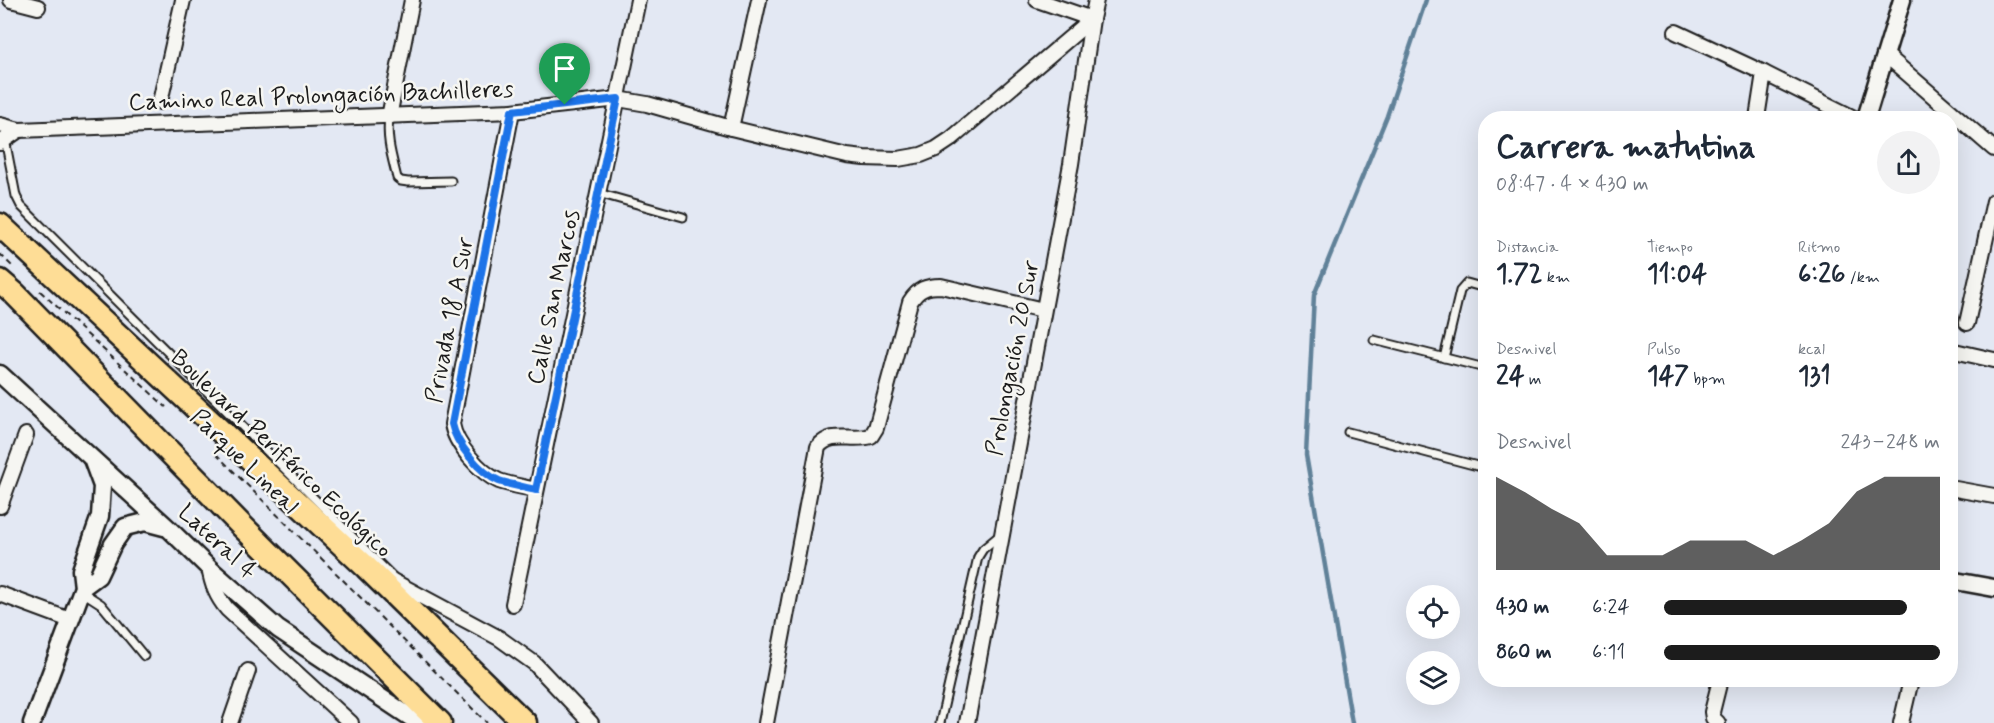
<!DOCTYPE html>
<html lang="es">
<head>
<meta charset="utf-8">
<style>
  :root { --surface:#fff; --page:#f2f2f3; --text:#1f2937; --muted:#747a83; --accent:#1c1c1c }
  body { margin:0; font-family:Mynerve,sans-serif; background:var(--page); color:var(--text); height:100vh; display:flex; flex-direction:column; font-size:22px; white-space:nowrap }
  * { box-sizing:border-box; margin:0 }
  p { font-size:20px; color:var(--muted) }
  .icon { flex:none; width:33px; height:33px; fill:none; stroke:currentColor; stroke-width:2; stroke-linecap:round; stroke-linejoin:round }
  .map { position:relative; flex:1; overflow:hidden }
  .sheet { position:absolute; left:1478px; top:111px; width:480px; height:576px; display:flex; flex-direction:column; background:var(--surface); border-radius:24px; box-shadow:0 6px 24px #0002 }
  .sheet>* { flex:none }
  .controls { position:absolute; left:1406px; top:585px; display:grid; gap:12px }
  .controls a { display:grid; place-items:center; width:54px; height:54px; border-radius:50%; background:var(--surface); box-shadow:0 6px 24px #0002; font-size:30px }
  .pin { position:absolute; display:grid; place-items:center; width:51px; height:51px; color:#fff; margin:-62px -26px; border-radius:50% 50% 50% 0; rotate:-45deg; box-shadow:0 0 6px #0007 }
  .pin .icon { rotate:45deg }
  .round { display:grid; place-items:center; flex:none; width:63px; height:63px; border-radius:32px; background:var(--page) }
  .head { display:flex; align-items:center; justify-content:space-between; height:102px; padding:0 18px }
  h1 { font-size:33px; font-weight:800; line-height:45px }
  .stats { display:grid; grid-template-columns:repeat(3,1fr); gap:9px; height:102px; padding:6px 18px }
  .stats div { display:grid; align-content:center }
  .stats b { font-size:26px; font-weight:800 }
  .stats small { font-size:16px; font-weight:400 }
  .stats p { font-size:16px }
  .chart { height:168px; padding:12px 18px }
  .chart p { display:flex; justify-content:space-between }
  .chart svg { width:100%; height:108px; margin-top:6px; fill:var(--accent); opacity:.7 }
  ul { padding:0 18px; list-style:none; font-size:20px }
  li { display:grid; grid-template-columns:96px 72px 1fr; align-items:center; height:45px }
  li i { height:15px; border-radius:8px; background:var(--accent) }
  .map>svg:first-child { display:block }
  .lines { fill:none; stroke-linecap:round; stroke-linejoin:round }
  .stream { stroke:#608198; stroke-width:4.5 }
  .service-casing { stroke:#1c1c1c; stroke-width:11 }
  .minor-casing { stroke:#1c1c1c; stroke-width:18 }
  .tertiary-casing { stroke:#1c1c1c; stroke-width:21 }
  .trunk-casing { stroke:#1c1c1c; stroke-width:27 }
  .path { stroke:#1c1c1c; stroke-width:2; stroke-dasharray:6 4.5; stroke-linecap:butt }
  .service { stroke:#f6f6f2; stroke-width:7 }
  .minor { stroke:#f6f6f2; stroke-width:14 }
  .tertiary { stroke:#f6f6f2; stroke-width:16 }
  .trunk { stroke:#fedd96; stroke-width:22 }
  .route-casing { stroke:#fff; stroke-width:12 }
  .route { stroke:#1a73e8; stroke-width:8 }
  .labels { text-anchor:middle; stroke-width:5; stroke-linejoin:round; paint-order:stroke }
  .street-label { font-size:24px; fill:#1c1c1c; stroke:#f6f6f2 }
</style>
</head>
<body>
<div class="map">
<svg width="1994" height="723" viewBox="0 0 1994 723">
  <rect width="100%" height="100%" fill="#e3e8f3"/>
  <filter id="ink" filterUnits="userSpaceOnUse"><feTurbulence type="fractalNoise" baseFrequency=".0167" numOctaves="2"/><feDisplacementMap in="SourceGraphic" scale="12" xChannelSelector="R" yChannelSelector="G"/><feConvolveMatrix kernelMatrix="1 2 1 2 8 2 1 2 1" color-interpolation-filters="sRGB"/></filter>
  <g filter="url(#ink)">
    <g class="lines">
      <polyline class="stream" points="1352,723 1306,455 1314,295 1387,116 1426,0"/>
      <defs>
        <g id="service">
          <path d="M389,117c-3,22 3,40 8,61l4,3 7,1 43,-1"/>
          <polyline points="5,139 16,196 21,206 393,577"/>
          <polyline points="598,193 683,217"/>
          <polyline points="1374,340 1485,368"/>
          <polyline points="1444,358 1460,291 1467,283 1485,288"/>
          <polyline points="1348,432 1485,468"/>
          <polyline points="81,591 101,604 144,656"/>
          <polyline points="940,723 978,557 983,549 1000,535"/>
        </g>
        <g id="minor">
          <polyline points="11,0 38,7"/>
          <polyline points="1037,0 1092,19"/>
          <polyline points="1676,32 1764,73 1854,118"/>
          <polyline points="1886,55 1994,149"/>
          <polyline points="160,102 183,0"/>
          <path d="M512,111l-60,313c3,20 28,49 47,57 12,4 25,6 37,9"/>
          <polyline points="389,117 412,0"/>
          <polyline points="1757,118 1764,73"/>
          <polyline points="0,125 19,130 512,111 618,99 647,104 731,128 847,156 864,158 898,159 921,155 936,149 951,139 1092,19"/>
          <polyline points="731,128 759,0"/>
          <polyline points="0,143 19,130"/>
          <polyline points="1967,323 1994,201"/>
          <polyline points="1950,350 1994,360"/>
          <polyline points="1950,488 1994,496"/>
          <polyline points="0,506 26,435"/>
          <path d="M209,568c3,16 7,28 18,41l124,114"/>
          <polyline points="387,578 499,638 534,663 591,723"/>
          <polyline points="0,594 70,620"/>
          <polyline points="513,604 638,0"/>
          <polyline points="230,723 248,671"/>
          <path d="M766,723l52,-276c14,-17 34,-5 53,-11l5,-8 34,-126c8,-13 16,-16 31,-16l102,24"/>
          <polyline points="967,723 1071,164 1092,19 1096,0"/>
          <polyline points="1718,723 1713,718 1712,712 1720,680"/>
          <polyline points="1901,723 1911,680"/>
        </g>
        <g id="tertiary">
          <polyline points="1866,118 1902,0"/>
          <polyline points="0,374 168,528 209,568 278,629 419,723"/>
          <polyline points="1950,580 1994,588"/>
          <polyline points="83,587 98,576 113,544 125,527 145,522 164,527"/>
          <polyline points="32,723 83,587 81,570 100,516 102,486 92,459"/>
        </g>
        <g id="trunk">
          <polyline points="0,225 366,567 525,723"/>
          <polyline points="0,281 14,293 240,524 440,723"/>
        </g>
      </defs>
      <use href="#service" class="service-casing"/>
      <use href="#minor" class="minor-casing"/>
      <use href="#tertiary" class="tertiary-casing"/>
      <use href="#trunk" class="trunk-casing"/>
      <g class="path">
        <polyline points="0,254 13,267"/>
        <polyline points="40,291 166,407"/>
        <polyline points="216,454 487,723"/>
      </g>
      <use href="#service" class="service"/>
      <use href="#minor" class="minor"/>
      <use href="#tertiary" class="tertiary"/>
      <use href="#trunk" class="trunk"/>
    </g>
  </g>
  <g class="lines" filter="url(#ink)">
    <defs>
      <path id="route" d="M618,99l-82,391c-12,-3 -25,-5 -37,-9 -19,-8 -43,-37 -47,-57l60,-313z"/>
    </defs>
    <use href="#route" class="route-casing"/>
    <use href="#route" class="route"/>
  </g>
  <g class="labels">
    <g class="street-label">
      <text transform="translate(321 95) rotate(-2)" y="8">Camino Real Prolongación Bachilleres</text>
      <text transform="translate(553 297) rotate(-78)" y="8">Calle San Marcos</text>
      <text transform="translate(449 320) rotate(-79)" y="8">Privada 18 A Sur</text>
      <text transform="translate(1012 358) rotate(-79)" y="8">Prolongación 20 Sur</text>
      <text transform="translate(282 453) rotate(43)" y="8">Boulevard Periférico Ecológico</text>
      <text transform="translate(245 461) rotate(44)" y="8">Parque Lineal</text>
      <text transform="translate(218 541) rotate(43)" y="8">Lateral 4</text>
    </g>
  </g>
</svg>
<div class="controls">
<a><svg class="icon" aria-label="locate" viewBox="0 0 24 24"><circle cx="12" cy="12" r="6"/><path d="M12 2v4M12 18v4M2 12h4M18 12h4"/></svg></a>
<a><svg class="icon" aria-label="layers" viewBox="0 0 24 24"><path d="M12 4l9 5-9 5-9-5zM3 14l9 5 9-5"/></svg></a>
</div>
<div class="pin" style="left:565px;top:105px;background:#1e9e55"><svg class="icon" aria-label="arrive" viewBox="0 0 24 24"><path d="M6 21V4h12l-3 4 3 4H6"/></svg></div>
<section class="sheet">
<div class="head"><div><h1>Carrera matutina</h1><p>08:47 · 4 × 430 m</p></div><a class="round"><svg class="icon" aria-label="share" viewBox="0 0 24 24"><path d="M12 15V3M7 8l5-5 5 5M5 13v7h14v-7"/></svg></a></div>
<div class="stats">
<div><p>Distancia</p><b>1.72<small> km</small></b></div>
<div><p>Tiempo</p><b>11:04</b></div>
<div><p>Ritmo</p><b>6:26<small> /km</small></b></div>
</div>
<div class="stats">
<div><p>Desnivel</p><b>24<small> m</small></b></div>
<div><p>Pulso</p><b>147<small> bpm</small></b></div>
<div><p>kcal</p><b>131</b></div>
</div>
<div class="chart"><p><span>Desnivel</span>243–248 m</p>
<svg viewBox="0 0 160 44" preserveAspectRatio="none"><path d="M0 44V6L10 12L20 19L30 25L40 38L50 38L60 38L70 32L80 32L90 32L100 38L110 32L120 25L130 12L140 6L150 6L160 6V44z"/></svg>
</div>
<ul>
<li><b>430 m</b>6:24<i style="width:88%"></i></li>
<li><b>860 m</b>6:11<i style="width:100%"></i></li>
</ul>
</section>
</div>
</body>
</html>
